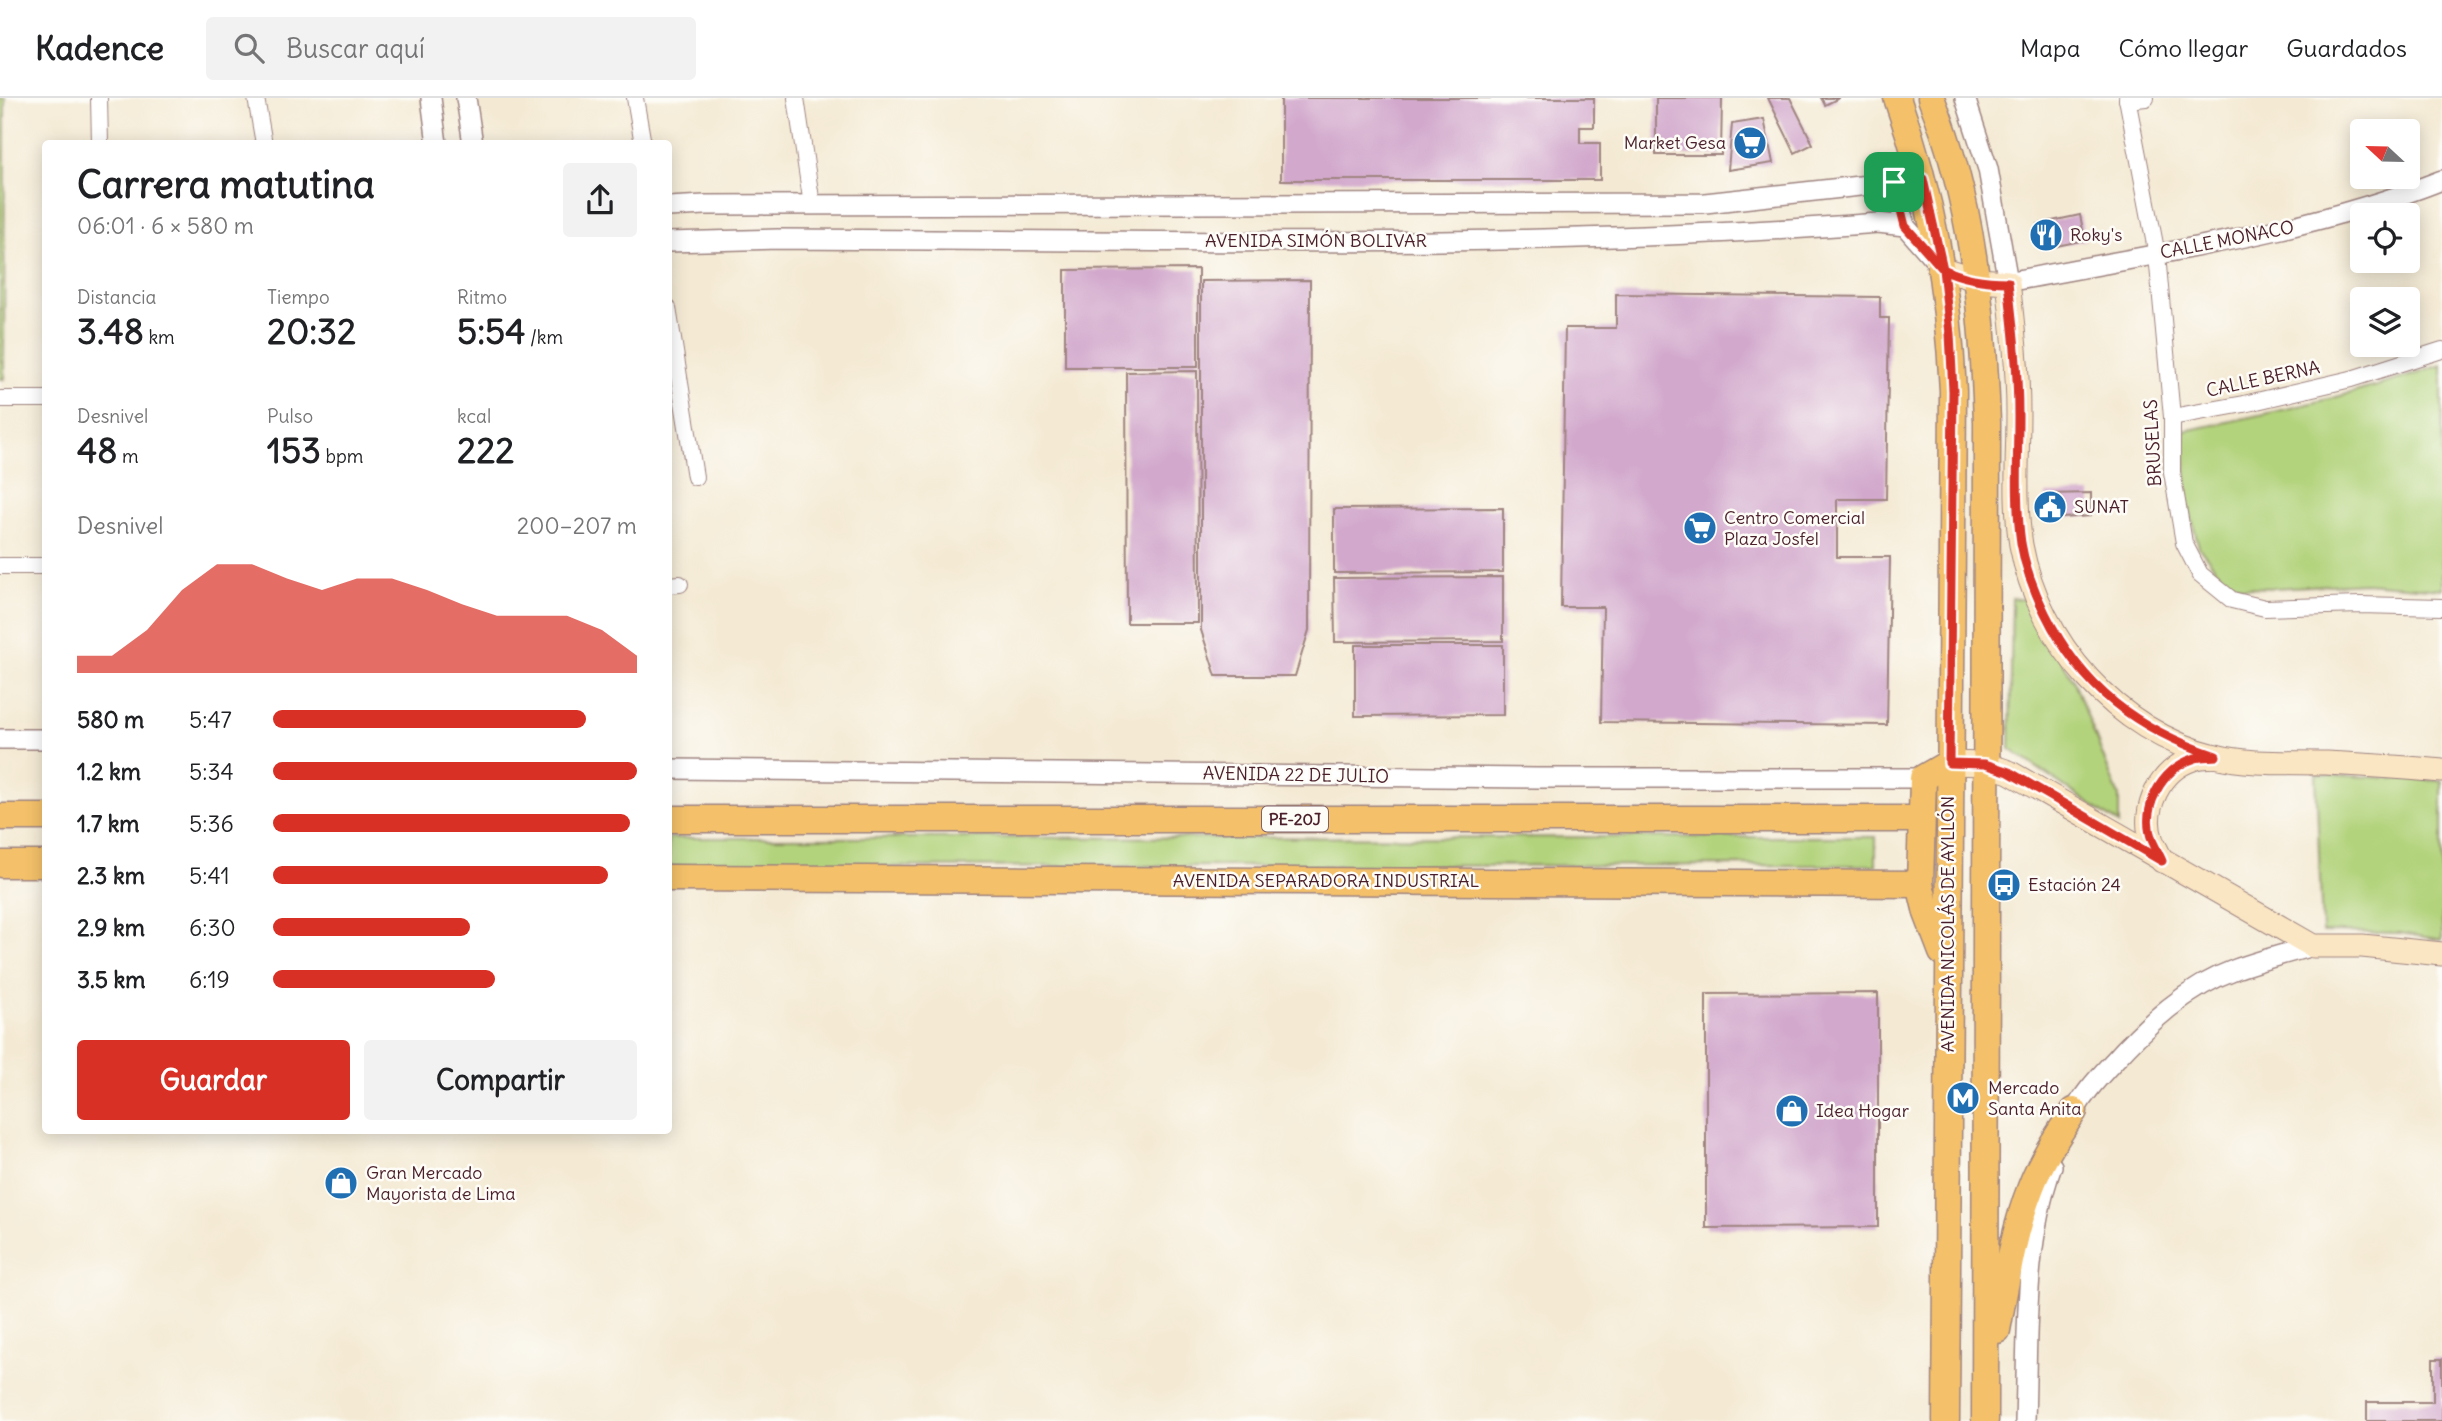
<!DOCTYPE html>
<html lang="es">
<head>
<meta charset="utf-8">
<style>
  :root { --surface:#fff; --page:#f2f2f2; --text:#202124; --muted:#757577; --line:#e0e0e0; --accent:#d93025 }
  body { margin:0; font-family:Delius,sans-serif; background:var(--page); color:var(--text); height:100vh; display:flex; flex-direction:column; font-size:26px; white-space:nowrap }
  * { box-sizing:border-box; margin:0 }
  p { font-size:23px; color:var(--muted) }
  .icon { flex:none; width:38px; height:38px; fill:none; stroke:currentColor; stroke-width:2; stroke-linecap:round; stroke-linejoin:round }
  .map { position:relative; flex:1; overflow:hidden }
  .panel { position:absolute; left:42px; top:42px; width:630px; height:994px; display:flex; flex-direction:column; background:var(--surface); border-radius:7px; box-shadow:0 4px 18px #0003 }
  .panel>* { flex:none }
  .needle { width:46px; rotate:292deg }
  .fabs { position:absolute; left:2350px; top:21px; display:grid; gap:14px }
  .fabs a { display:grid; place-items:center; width:70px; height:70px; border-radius:7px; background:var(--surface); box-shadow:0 4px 18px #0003; font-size:35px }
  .pin { position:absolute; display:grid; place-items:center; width:60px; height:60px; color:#fff; margin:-30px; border-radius:14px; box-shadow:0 4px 10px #0006 }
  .round { display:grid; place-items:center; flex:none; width:74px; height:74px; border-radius:7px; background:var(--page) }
  .head { display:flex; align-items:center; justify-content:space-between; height:119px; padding:0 35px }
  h1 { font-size:38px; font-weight:700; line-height:52px }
  .metrics { display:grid; grid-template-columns:repeat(3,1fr); gap:10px; height:119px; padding:7px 35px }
  .metrics div { display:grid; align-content:center }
  .metrics b { font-size:35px; font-weight:700 }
  .metrics small { font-size:19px; font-weight:400 }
  .metrics p { font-size:19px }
  .chart { height:196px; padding:14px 35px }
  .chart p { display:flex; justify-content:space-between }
  .chart svg { width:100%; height:126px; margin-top:7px; fill:var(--accent); opacity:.7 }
  .cta { display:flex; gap:14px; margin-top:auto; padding:14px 35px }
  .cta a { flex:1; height:80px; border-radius:7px; background:var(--accent); color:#fff; font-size:28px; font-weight:700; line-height:80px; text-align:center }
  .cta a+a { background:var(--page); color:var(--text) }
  ul { padding:0 35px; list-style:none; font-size:23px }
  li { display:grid; grid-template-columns:112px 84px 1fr; align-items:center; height:52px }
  li i { height:18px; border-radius:9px; background:var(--accent) }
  header { display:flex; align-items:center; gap:42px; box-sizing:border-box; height:98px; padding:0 35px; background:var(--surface); border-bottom:2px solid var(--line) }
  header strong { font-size:33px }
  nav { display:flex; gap:38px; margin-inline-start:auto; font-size:24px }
  .search { width:490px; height:63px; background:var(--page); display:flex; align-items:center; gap:18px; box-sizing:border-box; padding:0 24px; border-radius:7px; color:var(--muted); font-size:26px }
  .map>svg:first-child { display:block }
  .green { fill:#b2d37b; stroke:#7e7953; stroke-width:2 }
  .building { fill:#d2a8cc }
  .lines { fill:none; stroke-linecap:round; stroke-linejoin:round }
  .minor-casing { stroke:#9f8480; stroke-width:18 }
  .tertiary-casing { stroke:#9f8480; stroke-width:22 }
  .secondary-casing { stroke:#9f8480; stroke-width:25 }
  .primary-casing { stroke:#9f8480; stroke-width:29 }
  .minor { stroke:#fff; stroke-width:16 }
  .tertiary { stroke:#fff; stroke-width:19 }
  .secondary { stroke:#fbe6c3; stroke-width:23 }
  .primary { stroke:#f4c16a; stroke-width:26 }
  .route-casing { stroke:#fff; stroke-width:14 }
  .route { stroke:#d93025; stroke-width:9 }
  .labels { text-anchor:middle; stroke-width:5; stroke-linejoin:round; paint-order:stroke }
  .shield { fill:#fdfcf7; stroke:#806168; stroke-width:2 }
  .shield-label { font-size:16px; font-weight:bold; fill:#4a1f2b }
  .poi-label { font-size:18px; fill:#4a1f2b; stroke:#fdfcf7; text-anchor:start }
  .street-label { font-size:18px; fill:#4a1f2b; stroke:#fdfcf7 }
</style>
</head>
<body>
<header>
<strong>Kadence</strong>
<div class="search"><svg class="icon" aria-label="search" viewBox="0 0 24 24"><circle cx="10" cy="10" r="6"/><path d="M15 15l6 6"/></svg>Buscar aquí</div>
<nav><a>Mapa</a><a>Cómo llegar</a><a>Guardados</a></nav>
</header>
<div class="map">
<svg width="2442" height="1323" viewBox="0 0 2442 1323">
  <rect width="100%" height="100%" fill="#fdfcf7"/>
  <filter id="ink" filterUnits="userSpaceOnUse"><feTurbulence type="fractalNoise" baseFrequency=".0143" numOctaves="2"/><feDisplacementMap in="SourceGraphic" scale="14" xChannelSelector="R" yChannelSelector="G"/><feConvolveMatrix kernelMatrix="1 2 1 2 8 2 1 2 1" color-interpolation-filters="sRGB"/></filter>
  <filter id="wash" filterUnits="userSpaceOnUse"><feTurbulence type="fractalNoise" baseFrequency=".00686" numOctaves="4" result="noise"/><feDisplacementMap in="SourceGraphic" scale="28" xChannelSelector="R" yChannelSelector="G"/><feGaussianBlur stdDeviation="1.57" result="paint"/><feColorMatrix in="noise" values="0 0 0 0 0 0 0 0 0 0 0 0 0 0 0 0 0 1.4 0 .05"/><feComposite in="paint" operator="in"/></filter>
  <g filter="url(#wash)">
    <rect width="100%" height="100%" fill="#f4ead4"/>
    <g class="green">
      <polygon points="0,0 5,0 4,281 0,281"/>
      <path d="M2442,267v224l-77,-6 -91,5 -31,-1 -20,-10 -24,-30 -11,-42 -4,-74c87,-18 174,-36 258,-66z"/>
      <polygon points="2012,500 2025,502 2073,581 2119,699 2119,726 2010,651"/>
      <polygon points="2316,676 2442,683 2442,842 2400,835 2322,834"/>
      <polygon points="1876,739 1876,767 669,769 668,740"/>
    </g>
    <g id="blocks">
      <g class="building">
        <polygon points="1281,0 1594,0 1594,29 1580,29 1580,45 1600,45 1600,82 1281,82"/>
        <polygon points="1656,0 1722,0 1721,57 1656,57"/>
        <polygon points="1768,0 1790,0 1813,46 1795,55"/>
        <polygon points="1821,0 1839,0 1825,7"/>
        <polygon points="1764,21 1773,65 1728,72 1732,26"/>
        <polygon points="2080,117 2085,142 2043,151 2038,126"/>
        <polygon points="1198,171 1198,269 1065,269 1065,172"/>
        <polygon points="1310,182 1309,532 1295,578 1216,578 1201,532 1201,183"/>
        <polygon points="1616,196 1880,199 1880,220 1889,220 1886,401 1837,401 1837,459 1890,459 1887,627 1601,624 1603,509 1561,509 1565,230 1616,230"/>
        <polygon points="1197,273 1198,525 1127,525 1126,274"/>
        <polygon points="2091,395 2091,418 2048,421 2046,396"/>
        <polygon points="1503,410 1503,474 1334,475 1334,411"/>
        <polygon points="1503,479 1503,543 1335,544 1334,480"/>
        <polygon points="1355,547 1503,547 1503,617 1355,618"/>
        <polygon points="1878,895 1878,1129 1706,1130 1706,896"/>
        <polygon points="2433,1261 2442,1261 2442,1323 2367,1323 2367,1304 2433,1304"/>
      </g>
    </g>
  </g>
  <g filter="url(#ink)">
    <use href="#blocks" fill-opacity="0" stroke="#9f8480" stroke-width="2"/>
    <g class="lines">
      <defs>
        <g id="minor">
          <polyline points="99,0 100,46"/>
          <polyline points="256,0 264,46"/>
          <polyline points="635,0 643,46"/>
          <polyline points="796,0 812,107"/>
          <polyline points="2127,0 2157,157 2172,319 2172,374 2184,445 2200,476 2232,502 2265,510 2360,507 2442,509"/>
          <polyline points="2127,2 2146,0"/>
          <polyline points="668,210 695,379"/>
          <polyline points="0,301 46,301"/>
          <polyline points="2172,319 2244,306 2351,281 2442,252"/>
          <polyline points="0,468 46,468"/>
          <polyline points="668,487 680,486"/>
        </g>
        <g id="tertiary">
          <polyline points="431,0 437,46"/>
          <polyline points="466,0 473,46"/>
          <path d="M1965,0l23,71 20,113c146,-29 294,-47 434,-102"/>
          <polyline points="1894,84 1905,128"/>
          <polyline points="668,109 705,107 1705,105 1923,81"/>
          <path d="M668,144l109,-3c367,1 735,12 1101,-16l27,3 35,40"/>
          <polyline points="0,641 46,641"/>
          <polyline points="668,671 1538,680 1923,680"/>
          <path d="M2069,1024c9,-22 28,-43 44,-60 34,-38 74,-75 123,-93 25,-9 51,-16 77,-23"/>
          <path d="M2025,1323c3,-85 -2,-174 27,-255"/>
        </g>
        <g id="secondary">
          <path d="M1943,171l35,11 30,2c5,44 10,87 10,131 0,44 -4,89 3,132 18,98 96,187 194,211 36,9 74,6 111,7 39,2 77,4 116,8"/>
          <polyline points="1949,665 1985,666 2009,674 2313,848 2362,848 2442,856"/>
          <path d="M2162,763c-3,-7 -7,-14 -10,-20 -12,-32 9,-72 41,-82 7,-3 16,-2 23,-3"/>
        </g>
        <g id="primary">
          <path d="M1897,0c35,99 51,188 56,293l-7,1030"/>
          <path d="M1931,0c42,103 52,214 56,324l-2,999"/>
          <polyline points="0,719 46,719"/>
          <polyline points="668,721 1921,721"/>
          <polyline points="0,766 46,766"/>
          <polyline points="668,780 1920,786"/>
          <polyline points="1942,854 1927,815 1920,786 1923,680 1949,665"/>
          <path d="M1997,1232c9,-48 16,-97 34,-143 10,-27 27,-52 43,-76"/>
        </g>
      </defs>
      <use href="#minor" class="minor-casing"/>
      <use href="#tertiary" class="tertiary-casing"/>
      <use href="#secondary" class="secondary-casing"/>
      <use href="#primary" class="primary-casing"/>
      <use href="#minor" class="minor"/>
      <use href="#tertiary" class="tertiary"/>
      <use href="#secondary" class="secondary"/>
      <use href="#primary" class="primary"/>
    </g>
  </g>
  <g class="lines" filter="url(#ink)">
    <defs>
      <path id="route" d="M1894,84l11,44 38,43 7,65 3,57 -4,372 36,1 24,8 153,89c-3,-7 -7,-14 -10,-21 -12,-31 9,-71 41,-81 7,-3 16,-2 23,-3 -79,-27 -134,-67 -171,-143 -11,-22 -20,-46 -24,-70 -6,-43 -3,-85 -3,-128 0,-45 -5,-89 -10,-133 -24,0 -44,-3 -65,-13l-20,-90 -29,3"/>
    </defs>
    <use href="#route" class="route-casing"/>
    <use href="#route" class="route"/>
  </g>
  <defs>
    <symbol id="supermarket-disc" viewBox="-11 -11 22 22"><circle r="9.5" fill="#1f6fb2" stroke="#fdfcf7"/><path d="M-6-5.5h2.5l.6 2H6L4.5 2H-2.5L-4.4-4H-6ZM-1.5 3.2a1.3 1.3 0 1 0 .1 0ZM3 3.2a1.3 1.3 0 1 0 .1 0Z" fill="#fff"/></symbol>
    <symbol id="restaurant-disc" viewBox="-11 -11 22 22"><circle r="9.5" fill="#1f6fb2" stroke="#fdfcf7"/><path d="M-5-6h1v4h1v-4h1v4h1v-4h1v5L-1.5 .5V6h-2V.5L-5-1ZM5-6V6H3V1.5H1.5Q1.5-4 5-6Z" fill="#fff"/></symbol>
    <symbol id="civic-disc" viewBox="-11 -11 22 22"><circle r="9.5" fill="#1f6fb2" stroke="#fdfcf7"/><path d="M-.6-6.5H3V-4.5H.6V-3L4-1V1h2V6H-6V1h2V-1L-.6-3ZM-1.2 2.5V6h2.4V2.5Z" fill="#fff"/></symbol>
    <symbol id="bus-disc" viewBox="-11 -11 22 22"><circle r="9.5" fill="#1f6fb2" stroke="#fdfcf7"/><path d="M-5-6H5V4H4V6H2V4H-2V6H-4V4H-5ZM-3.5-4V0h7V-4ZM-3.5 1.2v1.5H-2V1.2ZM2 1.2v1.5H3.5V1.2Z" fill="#fff"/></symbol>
    <symbol id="metro-disc" viewBox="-11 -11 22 22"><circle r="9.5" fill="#1f6fb2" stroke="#fdfcf7"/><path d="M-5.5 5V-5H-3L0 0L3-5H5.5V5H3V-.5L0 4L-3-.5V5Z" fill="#fff"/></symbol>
    <symbol id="shop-disc" viewBox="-11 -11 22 22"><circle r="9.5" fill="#1f6fb2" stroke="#fdfcf7"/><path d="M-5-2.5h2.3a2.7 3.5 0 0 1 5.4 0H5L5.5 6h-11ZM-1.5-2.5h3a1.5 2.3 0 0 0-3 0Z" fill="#fff"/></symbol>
  </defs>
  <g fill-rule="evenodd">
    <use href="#supermarket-disc" x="1731" y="26" width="38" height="38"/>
    <use href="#restaurant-disc" x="2027" y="118" width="38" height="38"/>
    <use href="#civic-disc" x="2031" y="390" width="38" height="38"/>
    <use href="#supermarket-disc" x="1681" y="411" width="38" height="38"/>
    <use href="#bus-disc" x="1985" y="768" width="38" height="38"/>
    <use href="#metro-disc" x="1944" y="981" width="38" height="38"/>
    <use href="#shop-disc" x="1773" y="994" width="38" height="38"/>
    <use href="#shop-disc" x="322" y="1066" width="38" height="38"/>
  </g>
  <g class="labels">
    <rect class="shield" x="1262" y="708.5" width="66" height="25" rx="5"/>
    <g class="shield-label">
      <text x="1295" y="727">PE-20J</text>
    </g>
    <g class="poi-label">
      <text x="1726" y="51" text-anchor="end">Market Gesa</text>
      <text x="2070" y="143">Roky's</text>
      <text x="2074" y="415">SUNAT</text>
      <text x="1724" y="426">Centro Comercial<tspan x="1724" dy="21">Plaza Josfel</tspan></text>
      <text x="2028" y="793">Estación 24</text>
      <text x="1988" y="996">Mercado<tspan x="1988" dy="21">Santa Anita</tspan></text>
      <text x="1816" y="1019">Idea Hogar</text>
      <text x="366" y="1081">Gran Mercado<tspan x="366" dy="21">Mayorista de Lima</tspan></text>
    </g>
    <g class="street-label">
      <text transform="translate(2227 142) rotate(-11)" y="6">CALLE MONACO</text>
      <text x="1316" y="149">AVENIDA SIMÓN BOLIVAR</text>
      <text transform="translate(2263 281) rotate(-12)" y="6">CALLE BERNA</text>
      <text transform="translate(2153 345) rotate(-93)" y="6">BRUSELAS</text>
      <text transform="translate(1296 677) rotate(1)" y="6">AVENIDA 22 DE JULIO</text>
      <text x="1326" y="789">AVENIDA SEPARADORA INDUSTRIAL</text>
      <text transform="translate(1948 826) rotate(-90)" y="6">AVENIDA NICOLÁS DE AYLLÓN</text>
    </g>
  </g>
</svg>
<div class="fabs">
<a><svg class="needle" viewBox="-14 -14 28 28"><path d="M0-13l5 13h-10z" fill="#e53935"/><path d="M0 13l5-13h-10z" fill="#757577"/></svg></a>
<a><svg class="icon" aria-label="locate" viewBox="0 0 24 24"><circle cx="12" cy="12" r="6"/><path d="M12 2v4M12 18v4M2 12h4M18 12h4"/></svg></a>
<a><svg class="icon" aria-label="layers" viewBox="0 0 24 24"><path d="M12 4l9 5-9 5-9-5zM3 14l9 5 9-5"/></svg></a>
</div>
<div class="pin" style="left:1894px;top:84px;background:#1e9e55"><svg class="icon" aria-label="arrive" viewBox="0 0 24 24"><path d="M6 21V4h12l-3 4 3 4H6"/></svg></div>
<section class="panel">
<div class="head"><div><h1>Carrera matutina</h1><p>06:01 · 6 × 580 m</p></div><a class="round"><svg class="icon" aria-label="share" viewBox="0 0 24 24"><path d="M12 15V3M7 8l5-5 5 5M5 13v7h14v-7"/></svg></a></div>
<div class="metrics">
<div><p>Distancia</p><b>3.48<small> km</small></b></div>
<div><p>Tiempo</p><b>20:32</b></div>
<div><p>Ritmo</p><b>5:54<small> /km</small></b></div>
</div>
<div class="metrics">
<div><p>Desnivel</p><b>48<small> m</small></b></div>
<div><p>Pulso</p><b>153<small> bpm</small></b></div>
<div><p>kcal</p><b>222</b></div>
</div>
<div class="chart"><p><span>Desnivel</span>200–207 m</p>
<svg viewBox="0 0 160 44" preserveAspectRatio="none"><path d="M0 44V38L10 38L20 29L30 15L40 6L50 6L60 11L70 15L80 11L90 11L100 15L110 20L120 24L130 24L140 24L150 29L160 38V44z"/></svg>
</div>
<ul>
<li><b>580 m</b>5:47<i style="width:86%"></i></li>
<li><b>1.2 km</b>5:34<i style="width:100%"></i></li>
<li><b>1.7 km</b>5:36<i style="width:98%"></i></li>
<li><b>2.3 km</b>5:41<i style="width:92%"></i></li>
<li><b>2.9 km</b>6:30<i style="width:54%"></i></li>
<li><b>3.5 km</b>6:19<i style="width:61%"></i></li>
</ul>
<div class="cta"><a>Guardar</a><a>Compartir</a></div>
</section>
</div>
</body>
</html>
